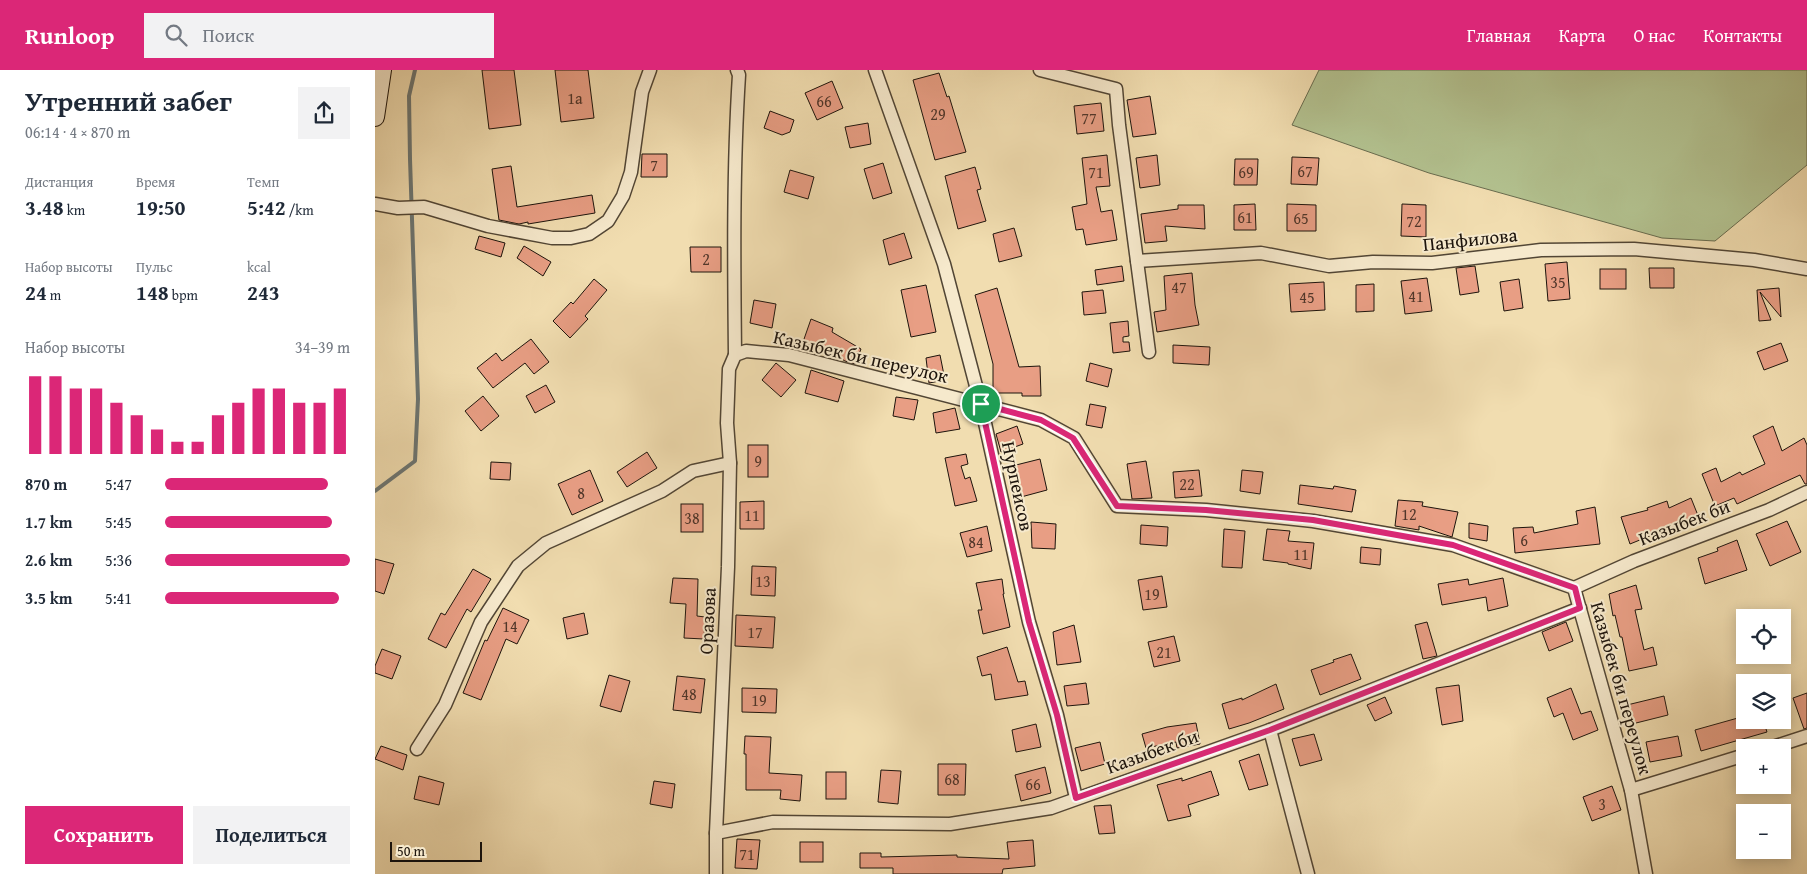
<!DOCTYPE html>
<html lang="ru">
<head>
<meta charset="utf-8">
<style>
  :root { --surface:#fff; --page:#f2f2f3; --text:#1f2937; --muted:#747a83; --accent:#db2777 }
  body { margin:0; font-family:"Gentium Book Plus",serif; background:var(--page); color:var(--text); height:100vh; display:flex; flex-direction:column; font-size:19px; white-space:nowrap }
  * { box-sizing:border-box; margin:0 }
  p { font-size:16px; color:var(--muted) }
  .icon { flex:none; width:28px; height:28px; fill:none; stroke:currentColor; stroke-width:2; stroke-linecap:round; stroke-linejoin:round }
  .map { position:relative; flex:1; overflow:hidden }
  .drawer { display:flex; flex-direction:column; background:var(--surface); width:375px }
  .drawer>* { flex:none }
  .buttons { position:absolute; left:1361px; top:539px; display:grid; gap:10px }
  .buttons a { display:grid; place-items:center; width:55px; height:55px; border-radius:0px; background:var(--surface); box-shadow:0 2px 12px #0003; font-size:25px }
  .scale { position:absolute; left:15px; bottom:12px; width:92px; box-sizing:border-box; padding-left:5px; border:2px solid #1d140c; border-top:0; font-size:14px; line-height:18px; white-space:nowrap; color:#1d140c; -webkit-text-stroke:4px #f6e9cc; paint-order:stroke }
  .pin { position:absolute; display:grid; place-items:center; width:42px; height:42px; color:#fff; margin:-21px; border:2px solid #fff; border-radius:50%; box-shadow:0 1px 5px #0007 }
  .round { display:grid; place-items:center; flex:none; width:52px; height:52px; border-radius:0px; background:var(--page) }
  .overview { display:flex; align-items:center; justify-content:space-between; height:85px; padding:0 25px }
  h1 { font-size:28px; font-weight:600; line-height:38px }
  .metrics { display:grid; grid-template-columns:repeat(3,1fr); gap:8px; height:85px; padding:5px 25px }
  .metrics div { display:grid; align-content:center }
  .metrics b { font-size:21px; font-weight:600 }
  .metrics small { font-size:14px; font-weight:400 }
  .metrics p { font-size:14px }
  .chart { height:140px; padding:10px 25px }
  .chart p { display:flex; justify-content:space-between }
  .chart svg { width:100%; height:90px; margin-top:5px; stroke:var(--accent); stroke-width:6 }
  .action { display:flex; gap:10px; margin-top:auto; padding:10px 25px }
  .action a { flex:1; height:58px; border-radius:0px; background:var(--accent); color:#fff; font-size:20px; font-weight:600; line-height:58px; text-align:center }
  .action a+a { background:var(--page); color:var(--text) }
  ul { padding:0 25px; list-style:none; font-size:16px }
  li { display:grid; grid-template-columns:80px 60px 1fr; align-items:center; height:38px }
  li i { height:12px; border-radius:6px; background:var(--accent) }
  header { display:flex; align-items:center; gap:30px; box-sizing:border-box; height:70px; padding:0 25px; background:var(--accent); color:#fff }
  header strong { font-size:24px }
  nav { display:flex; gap:28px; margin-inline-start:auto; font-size:18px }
  .search { width:350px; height:45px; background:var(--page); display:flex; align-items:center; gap:12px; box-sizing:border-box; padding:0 18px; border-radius:0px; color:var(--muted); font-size:19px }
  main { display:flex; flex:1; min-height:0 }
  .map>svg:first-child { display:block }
  .green { fill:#b3c290; stroke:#686b4e }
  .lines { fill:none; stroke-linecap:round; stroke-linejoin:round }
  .stream { stroke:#6c7673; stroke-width:4 }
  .building { fill:#e89e84; stroke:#1d140c }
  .street-casing { stroke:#524635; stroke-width:15 }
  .secondary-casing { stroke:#1d140c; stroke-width:20 }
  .street { stroke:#f6e9cc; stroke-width:12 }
  .secondary { stroke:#f6e9cc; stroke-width:18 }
  .route-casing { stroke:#fff; stroke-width:10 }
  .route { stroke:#db2777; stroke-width:6 }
  .labels { text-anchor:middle; stroke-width:4; stroke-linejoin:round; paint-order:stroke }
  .number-label { font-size:16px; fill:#50362a }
  .street-label { font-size:19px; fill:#1d140c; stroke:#f6e9cc }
</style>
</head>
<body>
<header>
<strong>Runloop</strong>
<div class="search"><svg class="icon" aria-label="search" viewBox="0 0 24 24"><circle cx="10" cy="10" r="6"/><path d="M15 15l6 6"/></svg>Поиск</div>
<nav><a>Главная</a><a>Карта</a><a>О нас</a><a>Контакты</a></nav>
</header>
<main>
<section class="drawer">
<div class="overview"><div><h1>Утренний забег</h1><p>06:14 · 4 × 870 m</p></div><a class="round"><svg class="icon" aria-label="share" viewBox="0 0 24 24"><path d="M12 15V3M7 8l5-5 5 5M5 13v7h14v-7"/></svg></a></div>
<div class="metrics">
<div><p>Дистанция</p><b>3.48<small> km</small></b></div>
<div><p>Время</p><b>19:50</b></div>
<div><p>Темп</p><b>5:42<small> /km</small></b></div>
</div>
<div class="metrics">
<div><p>Набор высоты</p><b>24<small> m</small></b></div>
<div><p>Пульс</p><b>148<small> bpm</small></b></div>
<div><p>kcal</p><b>243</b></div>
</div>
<div class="chart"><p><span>Набор высоты</span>34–39 m</p>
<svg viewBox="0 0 160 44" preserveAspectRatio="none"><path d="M5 44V6M15 44V6M25 44V12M35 44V12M45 44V19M55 44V25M65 44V32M75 44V38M85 44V38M95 44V25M105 44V19M115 44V12M125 44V12M135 44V19M145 44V19M155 44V12"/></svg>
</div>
<ul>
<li><b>870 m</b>5:47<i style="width:88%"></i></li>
<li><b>1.7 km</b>5:45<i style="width:90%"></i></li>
<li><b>2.6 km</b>5:36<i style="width:100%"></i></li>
<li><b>3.5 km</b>5:41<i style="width:94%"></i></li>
</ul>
<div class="action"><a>Сохранить</a><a>Поделиться</a></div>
</section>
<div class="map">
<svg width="1432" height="804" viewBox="0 0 1432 804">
  <rect width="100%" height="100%" fill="#f1ddb0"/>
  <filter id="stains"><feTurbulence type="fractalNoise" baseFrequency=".004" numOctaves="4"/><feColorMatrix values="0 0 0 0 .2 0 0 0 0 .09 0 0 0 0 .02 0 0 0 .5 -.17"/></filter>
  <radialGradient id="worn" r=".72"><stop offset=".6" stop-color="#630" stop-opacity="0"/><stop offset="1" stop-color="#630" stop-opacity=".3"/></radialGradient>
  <polygon class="green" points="944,0 1432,0 1432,95 1340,171 1287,168 1054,103 917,55"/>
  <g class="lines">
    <polyline class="stream" points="0,421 40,391 43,329 35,89 34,26 40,0"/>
  </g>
  <g class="building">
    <polygon points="107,0 139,0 146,55 114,59"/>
    <polygon points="180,0 213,0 219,48 186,52"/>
    <polygon points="564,3 572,27 574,26 591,82 560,90 538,10"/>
    <polygon points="457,11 468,38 442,50 430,23"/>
    <polygon points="775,26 781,64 758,67 752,30"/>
    <polygon points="726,33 729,61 702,64 699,36"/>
    <polygon points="395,41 419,50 415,62 407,65 389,58"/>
    <polygon points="493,53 496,74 475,78 470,57"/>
    <polygon points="267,84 292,84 292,107 266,107"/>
    <polygon points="732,85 735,116 721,117 726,142 737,140 742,170 711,175 708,159 701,160 697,137 712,134 707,88"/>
    <polygon points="782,85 785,115 765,118 761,88"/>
    <polygon points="917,87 944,88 942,115 916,114"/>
    <polygon points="860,89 883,89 882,115 859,115"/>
    <polygon points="508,93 517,123 498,129 489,99"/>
    <polygon points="136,96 142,137 217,125 220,143 153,154 153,152 144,154 124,150 117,99"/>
    <polygon points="600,97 606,119 602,120 611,151 583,159 570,106"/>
    <polygon points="415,100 439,107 433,129 409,122"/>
    <polygon points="880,134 881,160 859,160 859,135"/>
    <polygon points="912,134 941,135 941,161 912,161"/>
    <polygon points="1027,134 1051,135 1051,167 1026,166"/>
    <polygon points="803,135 829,135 830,159 790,156 792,171 770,173 766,144 803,139"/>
    <polygon points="639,158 647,186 624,192 618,164"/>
    <polygon points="529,163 537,188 514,195 508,170"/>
    <polygon points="104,166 130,173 126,187 100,179"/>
    <polygon points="149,176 176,192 168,206 142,188"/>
    <polygon points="315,177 346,177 346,202 316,202"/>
    <polygon points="1192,192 1195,229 1173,231 1170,194"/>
    <polygon points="747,196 749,211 722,215 720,200"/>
    <polygon points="1100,196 1104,222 1085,225 1081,198"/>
    <polygon points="1274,198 1299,198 1299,218 1275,218"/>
    <rect x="1225" y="199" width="26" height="20"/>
    <polygon points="817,203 820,235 824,255 782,262 779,242 791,240 789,206"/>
    <polygon points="1052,208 1057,241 1030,244 1026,211"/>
    <polygon points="219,209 232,220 210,246 213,249 195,268 178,251 196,232 198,234"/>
    <polygon points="1144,209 1148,238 1129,241 1125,212"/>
    <polygon points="949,212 950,240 916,242 914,214"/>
    <polygon points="999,214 999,241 981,242 981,215"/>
    <polygon points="551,215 561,262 536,267 526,220"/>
    <polygon points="622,218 644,297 665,296 666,326 647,326 647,323 618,323 618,294 600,225"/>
    <polygon points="1404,218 1406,247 1385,222 1396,250 1384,251 1382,220"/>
    <polygon points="728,220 731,243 709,245 707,222"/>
    <polygon points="379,230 401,234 397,258 375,253"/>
    <polygon points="436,249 458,258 457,262 486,279 480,294 470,291 451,280 428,272"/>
    <polygon points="753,251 754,266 748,267 748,272 754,272 755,281 738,283 735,253"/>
    <polygon points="156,269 174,292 159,304 150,293 118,318 102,298 121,283 127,291"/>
    <polygon points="1406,273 1413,291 1389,300 1382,282"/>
    <polygon points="798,275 835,277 834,295 798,293"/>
    <polygon points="565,285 570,310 554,313 551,288"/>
    <polygon points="401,293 421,310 406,327 387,310"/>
    <polygon points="715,293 737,299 733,317 711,311"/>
    <polygon points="436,300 469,311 463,332 430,323"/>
    <polygon points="171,315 180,332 160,343 151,326"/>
    <polygon points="108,326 124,346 106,361 90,341"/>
    <polygon points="521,327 543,330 539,350 518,346"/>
    <polygon points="715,334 731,337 727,358 711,355"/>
    <polygon points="580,338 585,359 561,363 558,343"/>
    <polygon points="642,356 648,374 626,382 621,364"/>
    <polygon points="1398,356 1407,381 1429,368 1432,375 1432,414 1430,414 1425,405 1362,434 1359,428 1340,436 1327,404 1341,398 1346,412 1365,402 1367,405 1390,394 1378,366"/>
    <rect x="373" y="375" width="20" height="32"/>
    <polygon points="272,382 282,398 252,417 242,402"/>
    <polygon points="591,384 593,394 586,396 590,409 595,407 602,431 580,436 570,388"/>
    <polygon points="665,389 672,420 646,427 637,396"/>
    <polygon points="771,391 777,428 757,429 752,394"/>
    <polygon points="116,392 136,393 135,410 115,409"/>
    <polygon points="215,400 228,431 197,445 183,414"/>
    <polygon points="824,400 827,426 800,428 798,402"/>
    <polygon points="867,400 888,402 885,424 865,421"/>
    <polygon points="925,415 958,419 959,416 981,420 977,442 923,434"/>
    <polygon points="1316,428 1324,448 1301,457 1301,459 1283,465 1282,463 1255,474 1246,447 1273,440 1272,438 1292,431 1294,438"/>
    <polygon points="1023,430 1048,432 1047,436 1083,442 1077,467 1044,456 1044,460 1020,456"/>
    <polygon points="389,431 389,459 365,459 365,432"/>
    <rect x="306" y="434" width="22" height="28"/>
    <polygon points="1220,437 1225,474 1140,483 1138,458 1158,457 1159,463 1203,454 1201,441"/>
    <polygon points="1412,451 1426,482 1395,496 1381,464"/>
    <polygon points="656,452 681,454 680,479 657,478"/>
    <polygon points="1094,453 1113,456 1112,471 1094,468"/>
    <polygon points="766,455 793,457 792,476 765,474"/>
    <polygon points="612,456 617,481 592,487 585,463"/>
    <polygon points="849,459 870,461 867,498 847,497"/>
    <polygon points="892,459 915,461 913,471 939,473 936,499 913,494 913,493 888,490"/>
    <polygon points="1362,470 1372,500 1330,514 1323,488 1343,481 1342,478"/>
    <polygon points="986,477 1006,479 1005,495 985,493"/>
    <polygon points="0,489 19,494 9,524 0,521"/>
    <polygon points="377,496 401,497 400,526 376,525"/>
    <polygon points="98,499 116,509 96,542 92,539 71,578 53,569 66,543 70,545"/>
    <polygon points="787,506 792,537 768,540 763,510"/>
    <polygon points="298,508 323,509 322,546 330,547 329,569 309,568 311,534 295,533"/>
    <polygon points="1128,508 1133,536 1113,541 1111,527 1067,535 1063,514 1093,509 1094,515"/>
    <polygon points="627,509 629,524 628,524 635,557 608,564 603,540 607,540 601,513"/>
    <polygon points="1261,515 1267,539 1260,540 1269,580 1278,577 1282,595 1254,601 1247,567 1245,567 1240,545 1238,546 1234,524"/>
    <polygon points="128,538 154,550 142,574 131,569 106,630 88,623 110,570 112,571"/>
    <polygon points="209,543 213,564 192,569 188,548"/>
    <polygon points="361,545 400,547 398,578 360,576"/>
    <polygon points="1052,552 1062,586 1048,589 1040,555"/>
    <polygon points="1191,552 1198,571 1174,581 1167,562"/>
    <polygon points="699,555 706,592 682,595 678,562"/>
    <polygon points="799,566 805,591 779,597 773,572"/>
    <polygon points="632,577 643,612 650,611 653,625 620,630 616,604 607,606 602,587"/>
    <polygon points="7,579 26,586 17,609 0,603 0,596"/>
    <polygon points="976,584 986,609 945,625 936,600 959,592 958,590"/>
    <polygon points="234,605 255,611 246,642 225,636"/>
    <polygon points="302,606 330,609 326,643 298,640"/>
    <polygon points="711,613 714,634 692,636 689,616"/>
    <polygon points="901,614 909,639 874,653 854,659 847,634 867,628 867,630"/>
    <polygon points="1084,615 1088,651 1067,655 1061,618"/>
    <polygon points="367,618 402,619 401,643 367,642"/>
    <polygon points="1196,618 1206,644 1216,641 1223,660 1198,670 1188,643 1179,647 1172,628"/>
    <polygon points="1432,623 1432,658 1429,659 1418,628"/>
    <polygon points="1289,626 1293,645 1257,654 1252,635"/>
    <polygon points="1010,627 1017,643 1000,651 992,635"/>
    <polygon points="1370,646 1370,650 1388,650 1392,662 1326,681 1320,660"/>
    <polygon points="821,653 825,674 802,678 801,672 771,678 767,664 792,657"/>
    <polygon points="661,654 666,677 641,682 637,660"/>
    <polygon points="939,664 947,690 925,696 917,669"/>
    <polygon points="370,666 396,667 394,703 427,705 425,731 405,729 406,720 371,720 371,684 369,684"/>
    <polygon points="1303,666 1307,686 1275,692 1271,672"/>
    <polygon points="725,672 730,694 706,701 700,678"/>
    <polygon points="6,676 32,685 28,700 0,689"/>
    <polygon points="884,684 893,715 874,720 864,691"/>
    <polygon points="563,694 591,694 590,725 563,725"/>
    <polygon points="670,697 676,723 646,731 640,705"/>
    <polygon points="506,700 526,701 523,734 503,732"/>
    <polygon points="836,701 844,725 813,735 816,746 793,751 782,715 807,708 807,711"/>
    <rect x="451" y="702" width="20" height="27"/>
    <polygon points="44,706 69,713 64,735 39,729"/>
    <polygon points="279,711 300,714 297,738 275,734"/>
    <polygon points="1237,716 1246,740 1217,751 1208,727"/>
    <polygon points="736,735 740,763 724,764 719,736"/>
    <polygon points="362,769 385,770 382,799 360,798"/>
    <polygon points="658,770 660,796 628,799 627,804 518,804 518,798 485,798 485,783 506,783 506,787 582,785 582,787 634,789 632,772"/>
    <rect x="425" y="772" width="23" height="20"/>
  </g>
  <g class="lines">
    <defs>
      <g id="street">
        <polyline points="500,0 569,194 606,335 654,552 682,645 701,728"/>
        <polyline points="665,0 741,19 744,55 774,282"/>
        <polyline points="0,134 23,138 49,137 113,156 177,168 196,168 214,164 233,151 248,126 256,102 267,22 275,0"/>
        <polyline points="762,191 886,183 954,196 998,192 1057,193 1166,180 1259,179 1379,190 1432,199"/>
        <path d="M360,285c-1,-93 -2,-187 4,-280l-2,-5"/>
        <polyline points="1199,518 1259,491 1394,440 1432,422"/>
        <polyline points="895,660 933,804"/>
        <polyline points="1395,678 1432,666"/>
        <polyline points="42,679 70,635 106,552 143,496 171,473 287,421 318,401 355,393"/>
        <polyline points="1256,720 1370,685"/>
        <polyline points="341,763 398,752 575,754 676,738 895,660 1205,538"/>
        <polyline points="341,804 341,763 353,497 355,393 352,353 354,299 360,285 371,281 414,285 666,350 699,368 742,436 831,440 938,451 1078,475 1199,518 1256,720 1271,804"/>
      </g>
      <polyline id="secondary" points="0,47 7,0"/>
    </defs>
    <use href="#street" class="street-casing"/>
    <use href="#secondary" class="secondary-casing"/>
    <use href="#street" class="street"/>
    <use href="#secondary" class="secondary"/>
  </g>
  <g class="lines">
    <defs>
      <polygon id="route" points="606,334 666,350 698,368 742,436 831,440 938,450 1078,475 1200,518 1205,538 895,660 701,728 682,645 654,552"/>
    </defs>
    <use href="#route" class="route-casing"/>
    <use href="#route" class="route"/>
  </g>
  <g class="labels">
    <g class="number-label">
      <text x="200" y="34">1а</text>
      <text x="449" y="37">66</text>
      <text x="563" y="50">29</text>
      <text x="714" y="54">77</text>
      <text x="279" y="101">7</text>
      <text x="930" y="107">67</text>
      <text x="721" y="108">71</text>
      <text x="871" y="108">69</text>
      <text x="870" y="153">61</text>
      <text x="926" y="154">65</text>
      <text x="1039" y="157">72</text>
      <text x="331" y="195">2</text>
      <text x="1183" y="218">35</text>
      <text x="804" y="223">47</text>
      <text x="1041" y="232">41</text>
      <text x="932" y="233">45</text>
      <text x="383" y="397">9</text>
      <text x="812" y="420">22</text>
      <text x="206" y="429">8</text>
      <text x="1034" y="450">12</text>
      <text x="377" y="451">11</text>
      <text x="317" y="454">38</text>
      <text x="1149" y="476">6</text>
      <text x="601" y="478">84</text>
      <text x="926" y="490">11</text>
      <text x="388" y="517">13</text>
      <text x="777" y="530">19</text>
      <text x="135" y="562">14</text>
      <text x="380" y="568">17</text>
      <text x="789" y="588">21</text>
      <text x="314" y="630">48</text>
      <text x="384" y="636">19</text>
      <text x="577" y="715">68</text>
      <text x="658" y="720">66</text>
      <text x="1227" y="740">3</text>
      <text x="372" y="790">71</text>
    </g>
    <g class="street-label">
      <text transform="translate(1095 169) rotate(-6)" y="7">Панфилова</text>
      <text transform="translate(486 286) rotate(13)" y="7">Казыбек би переулок</text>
      <text transform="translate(643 416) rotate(78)" y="7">Нурпеисов</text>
      <text transform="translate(1309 452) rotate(-21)" y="7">Казыбек би</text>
      <text transform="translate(332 551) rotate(-87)" y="7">Оразова</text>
      <text transform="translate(1247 618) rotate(74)" y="7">Казыбек би переулок</text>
      <text transform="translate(777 681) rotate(-20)" y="7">Казыбек би</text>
    </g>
  </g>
  <rect width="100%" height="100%" filter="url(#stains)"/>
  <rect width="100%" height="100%" fill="url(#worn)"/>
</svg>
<div class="buttons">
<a><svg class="icon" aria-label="locate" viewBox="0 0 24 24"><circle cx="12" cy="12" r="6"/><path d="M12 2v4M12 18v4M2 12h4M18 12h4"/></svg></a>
<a><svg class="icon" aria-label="layers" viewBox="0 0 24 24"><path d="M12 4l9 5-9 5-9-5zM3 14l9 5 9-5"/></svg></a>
<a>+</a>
<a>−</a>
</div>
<div class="scale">50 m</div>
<div class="pin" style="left:606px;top:334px;background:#1e9e55"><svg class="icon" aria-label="arrive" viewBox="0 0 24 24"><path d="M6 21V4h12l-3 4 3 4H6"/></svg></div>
</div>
</main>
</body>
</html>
